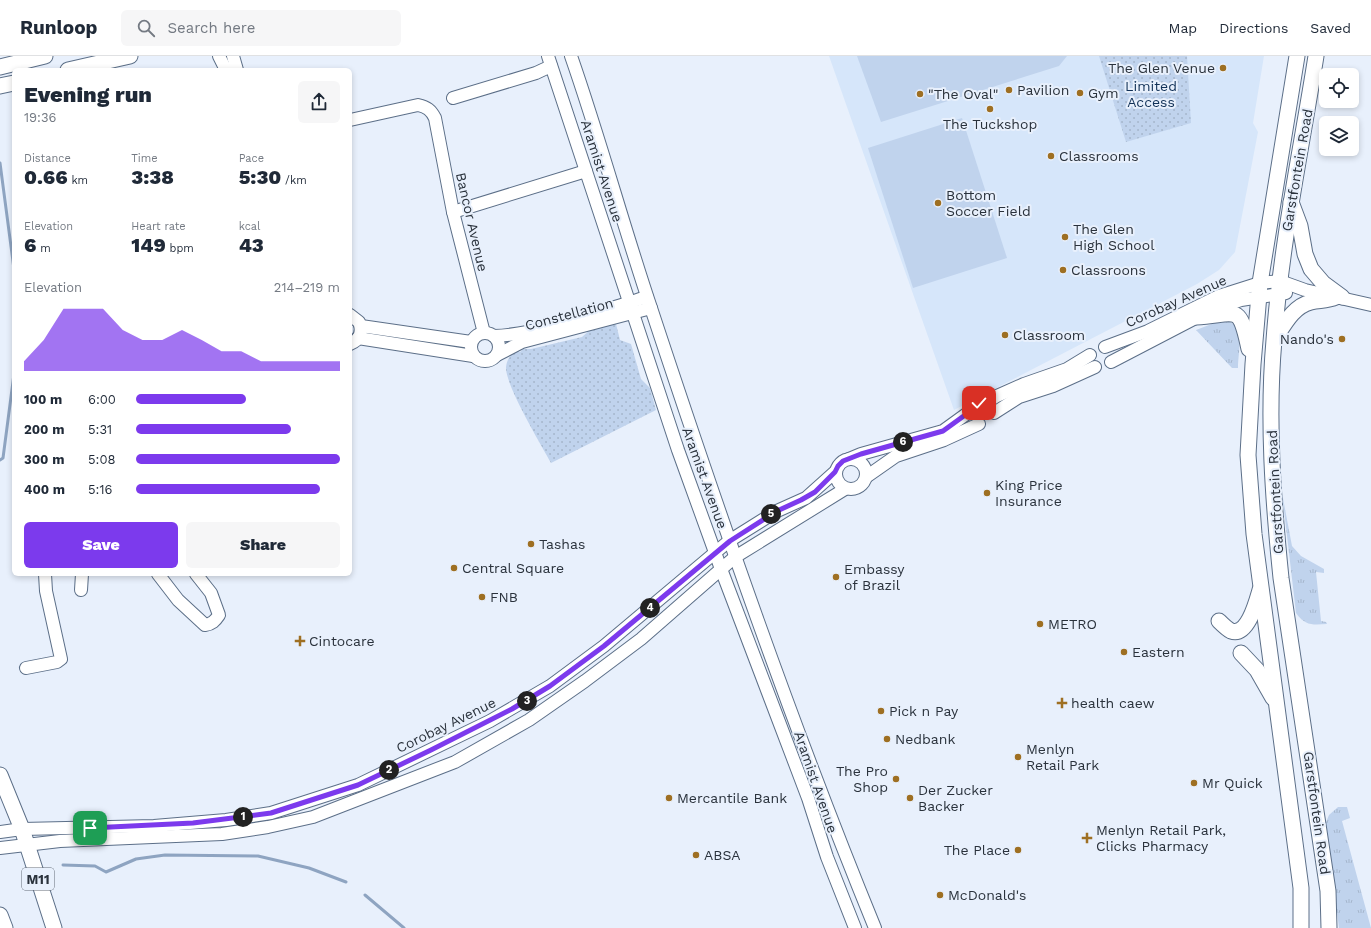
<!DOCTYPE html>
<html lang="en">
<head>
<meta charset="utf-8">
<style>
  :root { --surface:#fff; --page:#f6f6f7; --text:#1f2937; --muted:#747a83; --line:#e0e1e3; --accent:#7c3aed }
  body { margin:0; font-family:"Work Sans",sans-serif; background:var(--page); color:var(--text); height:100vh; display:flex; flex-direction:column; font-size:15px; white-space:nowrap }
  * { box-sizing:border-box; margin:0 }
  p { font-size:13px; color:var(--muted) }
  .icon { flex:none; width:22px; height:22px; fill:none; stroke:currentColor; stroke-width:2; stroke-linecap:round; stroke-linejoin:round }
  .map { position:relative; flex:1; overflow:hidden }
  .panel { position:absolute; left:12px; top:12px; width:340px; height:508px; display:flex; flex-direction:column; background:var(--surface); border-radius:6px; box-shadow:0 2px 6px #0003 }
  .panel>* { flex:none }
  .buttons { position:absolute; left:1319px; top:12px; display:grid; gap:8px }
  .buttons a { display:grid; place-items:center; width:40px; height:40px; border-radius:6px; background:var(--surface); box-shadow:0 2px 6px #0003; font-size:20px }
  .pin { position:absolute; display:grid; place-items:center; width:34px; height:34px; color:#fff; margin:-17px; border-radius:8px; box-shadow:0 2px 6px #0006 }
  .km { position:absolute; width:20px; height:20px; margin:-10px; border-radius:50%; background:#222; color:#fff; font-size:11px; line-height:20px; text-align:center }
  .round { display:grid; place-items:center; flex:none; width:42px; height:42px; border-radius:6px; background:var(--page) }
  .head { display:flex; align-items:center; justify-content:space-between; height:68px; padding:0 12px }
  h1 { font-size:22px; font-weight:800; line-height:30px }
  .figures { display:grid; grid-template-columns:repeat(3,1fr); gap:6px; height:68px; padding:4px 12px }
  .figures div { display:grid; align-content:center }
  .figures b { font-size:20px; font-weight:800 }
  .figures small { font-size:11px; font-weight:400 }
  .figures p { font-size:11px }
  .chart { height:112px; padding:8px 12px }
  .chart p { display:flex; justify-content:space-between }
  .chart svg { width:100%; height:72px; margin-top:4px; fill:var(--accent); opacity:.7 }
  .action { display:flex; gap:8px; margin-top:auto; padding:8px 12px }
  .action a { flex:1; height:46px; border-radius:6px; background:var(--accent); color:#fff; font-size:16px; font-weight:800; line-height:46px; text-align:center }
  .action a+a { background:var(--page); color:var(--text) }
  ul { padding:0 12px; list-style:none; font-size:13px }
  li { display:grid; grid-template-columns:64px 48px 1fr; align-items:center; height:30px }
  li i { height:10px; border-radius:5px; background:var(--accent) }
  header { display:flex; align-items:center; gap:24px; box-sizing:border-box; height:56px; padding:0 20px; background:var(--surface); border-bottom:1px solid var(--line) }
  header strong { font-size:19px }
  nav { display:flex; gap:22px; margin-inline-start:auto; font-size:14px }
  .search { width:280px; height:36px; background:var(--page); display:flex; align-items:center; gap:10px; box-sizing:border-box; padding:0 14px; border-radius:6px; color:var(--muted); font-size:15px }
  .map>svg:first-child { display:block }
  .built { fill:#d6e6fa }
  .grass { fill:url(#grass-tufts) }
  .park { fill:url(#park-dots) }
  .garden { fill:#c0d3ed }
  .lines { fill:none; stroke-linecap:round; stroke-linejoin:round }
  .stream { stroke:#8ea4c1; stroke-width:3 }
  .minor-casing { stroke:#5c6f88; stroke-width:14 }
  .major-casing { stroke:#5c6f88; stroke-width:17 }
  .minor { stroke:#fff; stroke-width:12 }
  .major { stroke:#fff; stroke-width:15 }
  .route-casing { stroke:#fff; stroke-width:8 }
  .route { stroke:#7c3aed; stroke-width:5 }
  .poi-dot { fill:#9e6f22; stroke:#e8f0fc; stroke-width:1.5 }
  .labels { text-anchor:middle; stroke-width:4; stroke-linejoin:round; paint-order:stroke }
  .shield { fill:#e8f0fc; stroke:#636b76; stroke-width:1 }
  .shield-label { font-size:13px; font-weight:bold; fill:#2a323c }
  .poi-label { font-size:14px; fill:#2a323c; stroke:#e8f0fc; text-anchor:start }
  .park-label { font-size:14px; fill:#103056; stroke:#e8f0fc }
  .street-label { font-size:14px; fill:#2a323c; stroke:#e8f0fc }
</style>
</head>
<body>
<header>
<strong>Runloop</strong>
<div class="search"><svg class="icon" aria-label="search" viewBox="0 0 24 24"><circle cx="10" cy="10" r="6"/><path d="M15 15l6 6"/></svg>Search here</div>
<nav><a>Map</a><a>Directions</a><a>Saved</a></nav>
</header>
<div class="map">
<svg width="1371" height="872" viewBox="0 0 1371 872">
  <defs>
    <pattern id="grass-tufts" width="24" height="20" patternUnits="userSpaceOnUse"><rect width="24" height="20" fill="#c0d3ed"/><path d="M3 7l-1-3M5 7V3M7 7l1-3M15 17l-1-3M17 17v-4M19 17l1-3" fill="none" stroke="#a5b6cc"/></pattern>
    <pattern id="park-dots" width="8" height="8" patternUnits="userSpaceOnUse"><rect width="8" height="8" fill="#c0d3ed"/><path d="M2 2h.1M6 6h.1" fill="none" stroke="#a5b6cc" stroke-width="1.8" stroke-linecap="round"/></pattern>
  </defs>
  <rect width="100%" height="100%" fill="#e8f0fc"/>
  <polygon class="built" points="829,0 1264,0 1253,67 1258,76 1235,196 1219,214 1197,228 954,354"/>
  <g class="grass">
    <path d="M1222,264c25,2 16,30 16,48h-6l-36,-38z"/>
    <path d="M1282,437l10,53 9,10 23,13v4l-8,-1 5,49 5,1 1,2c-14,1 -22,2 -31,-11z"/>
    <polygon points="1338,751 1347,751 1350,762 1342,765 1371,872 1339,872 1326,766 1329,759"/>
  </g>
  <g class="park">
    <polygon points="1099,0 1187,0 1191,67 1126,86"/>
    <path d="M616,268l4,16 11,4 10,35 9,9 6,22 -105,53c-10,-19 -46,-78 -45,-96 1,-8 4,-11 9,-16l5,1 3,-3h8l51,-12 9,-8z"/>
  </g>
  <g class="garden">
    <polygon points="857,0 1067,0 1059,10 881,66"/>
    <polygon points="962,62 1007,202 913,232 868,92"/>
  </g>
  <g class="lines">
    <g class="stream">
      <polyline points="0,107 14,213"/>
      <polyline points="0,404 3,402 14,318"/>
      <polyline points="63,809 95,810 106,816 136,803 165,799 258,800 309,812 346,826"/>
      <polyline points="365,839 404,872"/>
    </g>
    <defs>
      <g id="minor">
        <polyline points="219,0 226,14"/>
        <polyline points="233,0 237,14"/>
        <polyline points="548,0 678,394 721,513 808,742 827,801 855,872"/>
        <path d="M571,0c29,83 52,169 80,252 69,209 141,417 224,620"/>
        <polyline points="453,42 536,17 551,10"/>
        <path d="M350,64l68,-15c9,2 13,5 17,13l18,94 31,121"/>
        <polyline points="453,156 586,115"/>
        <path d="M350,259l9,7c4,10 1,18 -9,22"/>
        <polyline points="361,270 471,286"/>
        <circle cx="485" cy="291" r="14"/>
        <path d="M494,280c50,-2 105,-25 153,-39"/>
        <polyline points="358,282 473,300"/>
        <polyline points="1105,291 1148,275 1219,240 1260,227 1280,225 1305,234 1371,249"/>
        <polyline points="497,299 522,286 651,252"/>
        <polyline points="1111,306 1209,255 1241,244 1286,237"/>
        <polyline points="986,347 997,340 1024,328 1067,313 1090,299"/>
        <polyline points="994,357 1019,341 1053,330 1095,311"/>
        <circle cx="851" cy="418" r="15"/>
        <polyline points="849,403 861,398 943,375 972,354"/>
        <polyline points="866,421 896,400 944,384 979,368"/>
        <path d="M158,518l20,26 27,25c7,-1 10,-4 14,-10l-8,-22 -15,-19"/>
        <polyline points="81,534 82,518"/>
        <polyline points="26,612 57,606 61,603 46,535 45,518"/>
        <polyline points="0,776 22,773 154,770 226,764 271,757 358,729 490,665 550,630 604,590 729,485 777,455 806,442 835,416"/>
        <polyline points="0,792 60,785 222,778 268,771 313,761 455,706 529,664 585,625 641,583 735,501 845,433"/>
      </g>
      <g id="major">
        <polyline points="1297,0 1260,227 1253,308 1248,399 1254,478 1301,832 1301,872"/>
        <path d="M1316,0c-15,95 -35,188 -42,284 -7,79 -1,160 7,238l47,313 1,37"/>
        <polyline points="0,11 45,0"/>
        <polyline points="68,14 130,0"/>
        <polyline points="0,30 14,27"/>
        <polyline points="1291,146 1300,170 1305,198 1311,213 1323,227 1342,241"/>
        <path d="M1196,261c41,-2 43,-16 53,32"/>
        <path d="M1276,281c9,-14 18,-31 35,-35 9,-2 16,-1 25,-5"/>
        <path d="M1219,565c3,3 8,8 12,10 17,6 26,-31 29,-41"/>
        <polyline points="1241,597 1257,614 1273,642"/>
        <polyline points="0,719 22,773 54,872"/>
        <polyline points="0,859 5,872"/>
      </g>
    </defs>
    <use href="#minor" class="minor-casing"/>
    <use href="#major" class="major-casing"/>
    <use href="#minor" class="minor"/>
    <use href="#major" class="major"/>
  </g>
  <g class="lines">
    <defs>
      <polyline id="route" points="90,772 193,767 271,757 358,729 431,694 512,653 550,630 604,590 730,485 777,455 801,444 815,436 835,416 838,410 843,405 861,398 943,375 972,354 979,347"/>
    </defs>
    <use href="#route" class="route-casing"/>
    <use href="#route" class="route"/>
  </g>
  <g class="poi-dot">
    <circle cx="1223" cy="12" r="4"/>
    <circle cx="1009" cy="34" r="4"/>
    <circle cx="1080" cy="37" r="4"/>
    <circle cx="920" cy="38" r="4"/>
    <circle cx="990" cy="53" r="4"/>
    <circle cx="1051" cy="100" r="4"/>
    <circle cx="938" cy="147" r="4"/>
    <circle cx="1065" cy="181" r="4"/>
    <circle cx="1063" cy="214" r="4"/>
    <circle cx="1005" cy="279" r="4"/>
    <circle cx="1342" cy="283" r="4"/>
    <circle cx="987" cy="437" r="4"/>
    <circle cx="531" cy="488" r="4"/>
    <circle cx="454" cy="512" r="4"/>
    <circle cx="836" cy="521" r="4"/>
    <circle cx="482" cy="541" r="4"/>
    <circle cx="1040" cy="568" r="4"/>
    <path d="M298 579h4v4h4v4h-4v4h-4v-4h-4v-4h4z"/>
    <circle cx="1124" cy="596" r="4"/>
    <path d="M1060 641h4v4h4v4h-4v4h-4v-4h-4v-4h4z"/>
    <circle cx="881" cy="655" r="4"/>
    <circle cx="887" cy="683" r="4"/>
    <circle cx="1018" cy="701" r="4"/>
    <circle cx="896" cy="723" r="4"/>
    <circle cx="1194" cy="727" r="4"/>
    <circle cx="669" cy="742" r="4"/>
    <circle cx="910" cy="742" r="4"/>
    <path d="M1085 776h4v4h4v4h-4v4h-4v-4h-4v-4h4z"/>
    <circle cx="1018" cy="794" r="4"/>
    <circle cx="696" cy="799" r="4"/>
    <circle cx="940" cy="839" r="4"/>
  </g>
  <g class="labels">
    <rect class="shield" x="22" y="812" width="32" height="22" rx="3"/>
    <g class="shield-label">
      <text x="38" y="828">M11</text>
    </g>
    <g class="poi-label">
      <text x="1215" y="17" text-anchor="end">The Glen Venue</text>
      <text x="1017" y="39">Pavilion</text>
      <text x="1088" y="42">Gym</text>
      <text x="928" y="43">"The Oval"</text>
      <text x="990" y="73" text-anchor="middle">The Tuckshop</text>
      <text x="1059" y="105">Classrooms</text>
      <text x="946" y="144">Bottom<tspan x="946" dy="16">Soccer Field</tspan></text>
      <text x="1073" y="178">The Glen<tspan x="1073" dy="16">High School</tspan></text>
      <text x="1071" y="219">Classroons</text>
      <text x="1013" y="284">Classroom</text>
      <text x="1334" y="288" text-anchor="end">Nando's</text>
      <text x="995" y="434">King Price<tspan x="995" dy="16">Insurance</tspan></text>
      <text x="539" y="493">Tashas</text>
      <text x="462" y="517">Central Square</text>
      <text x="844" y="518">Embassy<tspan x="844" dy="16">of Brazil</tspan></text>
      <text x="490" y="546">FNB</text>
      <text x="1048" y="573">METRO</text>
      <text x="309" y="590">Cintocare</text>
      <text x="1132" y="601">Eastern</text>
      <text x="1071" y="652">health caew</text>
      <text x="889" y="660">Pick n Pay</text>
      <text x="895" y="688">Nedbank</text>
      <text x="1026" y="698">Menlyn<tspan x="1026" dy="16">Retail Park</tspan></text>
      <text x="888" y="720" text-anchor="end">The Pro<tspan x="888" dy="16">Shop</tspan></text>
      <text x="1202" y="732">Mr Quick</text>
      <text x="918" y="739">Der Zucker<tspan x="918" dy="16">Backer</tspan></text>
      <text x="677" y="747">Mercantile Bank</text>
      <text x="1096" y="779">Menlyn Retail Park,<tspan x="1096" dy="16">Clicks Pharmacy</tspan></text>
      <text x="1010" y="799" text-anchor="end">The Place</text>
      <text x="704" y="804">ABSA</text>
      <text x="948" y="844">McDonald's</text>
    </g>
    <g class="park-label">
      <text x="1151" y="35">Limited<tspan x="1151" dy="16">Access</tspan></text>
    </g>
    <g class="street-label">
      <text transform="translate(1297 114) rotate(-80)" y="5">Garstfontein Road</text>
      <text transform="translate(602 115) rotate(72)" y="5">Aramist Avenue</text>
      <text transform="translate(472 166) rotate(77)" y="5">Bancor Avenue</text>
      <text transform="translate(1176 245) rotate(-24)" y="5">Corobay Avenue</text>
      <text transform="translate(569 258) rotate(-15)" y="5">Constellation</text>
      <text transform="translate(705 422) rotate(70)" y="5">Aramist Avenue</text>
      <text transform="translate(1275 436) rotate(-93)" y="5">Garstfontein Road</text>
      <text transform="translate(446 669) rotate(-26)" y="5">Corobay Avenue</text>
      <text transform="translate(816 726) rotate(71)" y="5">Aramist Avenue</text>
      <text transform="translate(1317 757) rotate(82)" y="5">Garstfontein Road</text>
    </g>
  </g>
</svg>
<div class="buttons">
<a><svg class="icon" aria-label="locate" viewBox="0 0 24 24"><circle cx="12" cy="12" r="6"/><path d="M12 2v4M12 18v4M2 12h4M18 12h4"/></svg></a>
<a><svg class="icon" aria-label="layers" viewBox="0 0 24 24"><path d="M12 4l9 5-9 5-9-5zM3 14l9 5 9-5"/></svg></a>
</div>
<div class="pin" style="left:90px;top:772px;background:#1e9e55"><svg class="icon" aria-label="arrive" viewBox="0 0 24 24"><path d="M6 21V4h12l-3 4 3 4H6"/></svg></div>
<div class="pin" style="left:979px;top:347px;background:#d93025"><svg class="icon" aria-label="check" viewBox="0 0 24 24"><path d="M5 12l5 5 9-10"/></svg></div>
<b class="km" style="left:243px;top:761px">1</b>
<b class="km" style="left:389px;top:714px">2</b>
<b class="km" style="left:527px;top:645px">3</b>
<b class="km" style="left:650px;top:552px">4</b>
<b class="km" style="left:771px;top:458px">5</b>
<b class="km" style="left:903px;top:386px">6</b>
<section class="panel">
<div class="head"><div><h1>Evening run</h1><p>19:36</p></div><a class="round"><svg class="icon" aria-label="share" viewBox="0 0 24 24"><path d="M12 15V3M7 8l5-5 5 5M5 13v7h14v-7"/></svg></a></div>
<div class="figures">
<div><p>Distance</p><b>0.66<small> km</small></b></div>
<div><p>Time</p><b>3:38</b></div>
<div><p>Pace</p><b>5:30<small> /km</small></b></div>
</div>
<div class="figures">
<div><p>Elevation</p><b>6<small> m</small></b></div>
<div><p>Heart rate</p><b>149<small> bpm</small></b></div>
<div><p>kcal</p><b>43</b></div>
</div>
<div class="chart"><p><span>Elevation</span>214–219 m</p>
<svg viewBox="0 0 160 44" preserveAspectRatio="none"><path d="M0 44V38L10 25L20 6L30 6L40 6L50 19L60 25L70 25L80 19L90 25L100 32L110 32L120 38L130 38L140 38L150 38L160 38V44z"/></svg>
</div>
<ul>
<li><b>100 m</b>6:00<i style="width:54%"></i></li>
<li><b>200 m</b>5:31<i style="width:76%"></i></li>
<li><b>300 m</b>5:08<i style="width:100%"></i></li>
<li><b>400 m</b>5:16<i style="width:90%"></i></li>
</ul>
<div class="action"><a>Save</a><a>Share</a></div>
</section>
</div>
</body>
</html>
